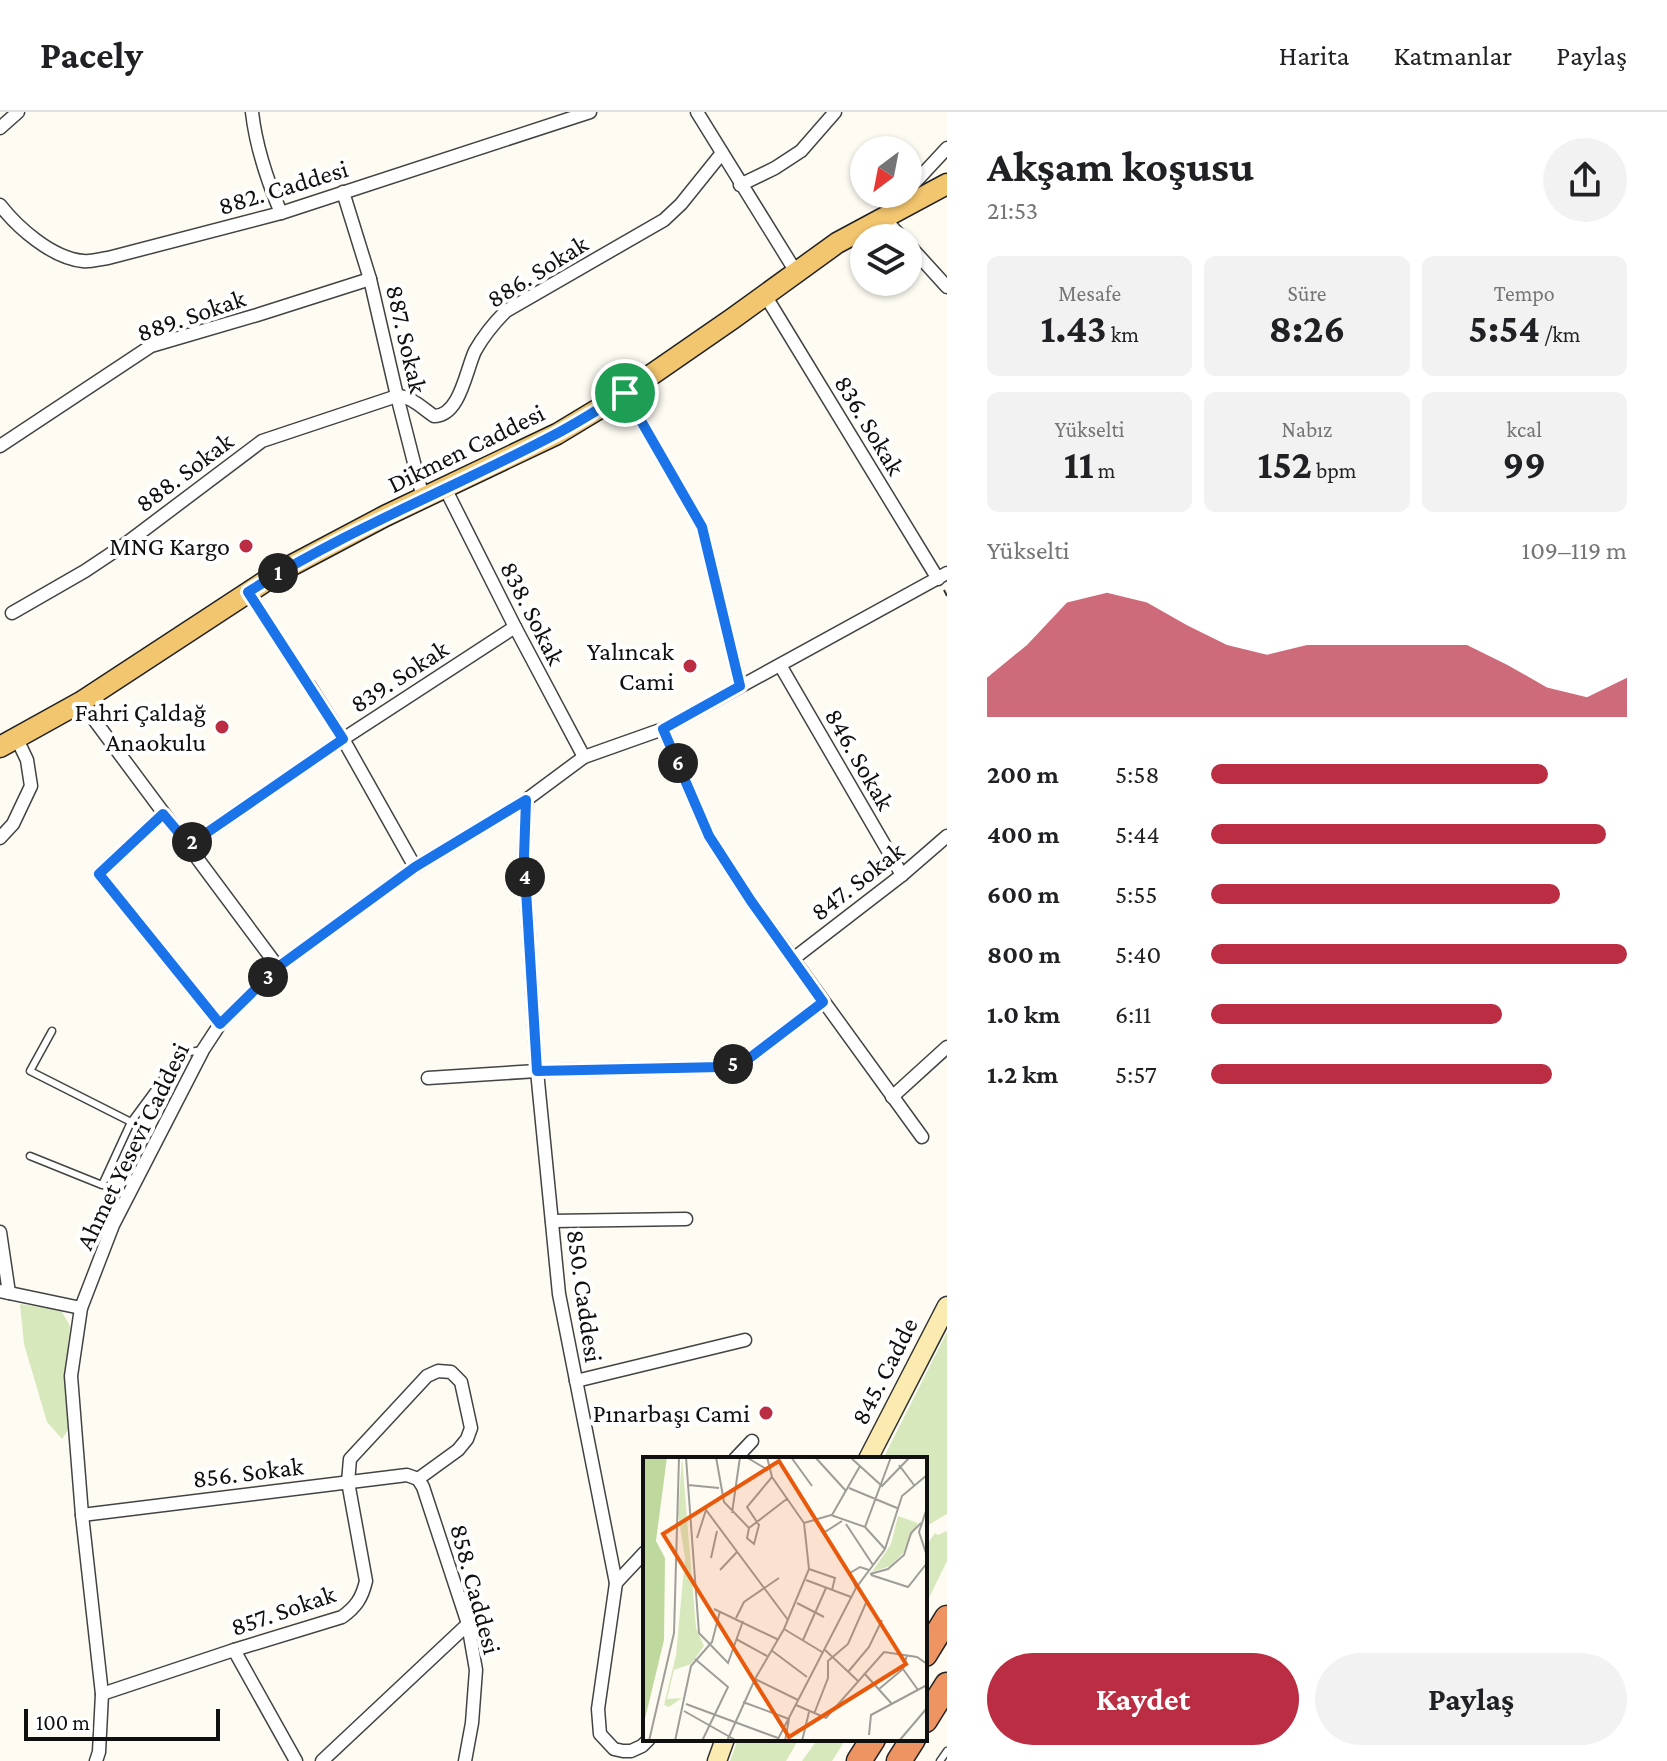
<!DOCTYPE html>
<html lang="tr">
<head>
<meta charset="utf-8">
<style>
  :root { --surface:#fff; --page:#f2f2f2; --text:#202124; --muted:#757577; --line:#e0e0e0; --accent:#ba2d42 }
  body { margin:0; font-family:"Crimson Pro",serif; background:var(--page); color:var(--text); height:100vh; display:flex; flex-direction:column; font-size:30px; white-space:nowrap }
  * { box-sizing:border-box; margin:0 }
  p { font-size:26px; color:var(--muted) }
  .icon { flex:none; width:44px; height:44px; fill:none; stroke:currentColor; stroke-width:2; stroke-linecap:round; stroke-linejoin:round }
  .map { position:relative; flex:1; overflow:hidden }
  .side { display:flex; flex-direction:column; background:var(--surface); width:720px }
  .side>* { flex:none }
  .needle { width:52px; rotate:212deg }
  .fabs { position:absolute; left:850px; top:24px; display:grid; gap:16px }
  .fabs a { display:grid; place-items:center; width:72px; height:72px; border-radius:50%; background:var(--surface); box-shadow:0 2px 6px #0004; font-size:40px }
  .scale { position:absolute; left:24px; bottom:20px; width:196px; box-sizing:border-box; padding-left:8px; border:4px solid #101010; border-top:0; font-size:22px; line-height:28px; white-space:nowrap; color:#101010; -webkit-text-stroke:6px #fff; paint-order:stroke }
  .pin { position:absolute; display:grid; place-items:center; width:68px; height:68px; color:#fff; margin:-34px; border:4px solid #fff; border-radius:50%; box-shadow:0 2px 8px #0007 }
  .km { position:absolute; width:40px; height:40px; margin:-20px; border-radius:50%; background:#222; color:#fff; font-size:22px; line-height:40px; text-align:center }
  .round { display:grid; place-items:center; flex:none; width:84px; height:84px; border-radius:42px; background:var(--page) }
  .headline { display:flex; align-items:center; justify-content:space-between; height:136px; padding:0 40px }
  h1 { font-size:44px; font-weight:700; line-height:60px }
  .stats { display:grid; grid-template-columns:repeat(3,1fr); gap:12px; height:136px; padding:8px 40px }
  .stats div { display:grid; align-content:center; border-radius:12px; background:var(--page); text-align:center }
  .stats b { font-size:40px; font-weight:700 }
  .stats small { font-size:22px; font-weight:400 }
  .stats p { font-size:22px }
  .chart { height:224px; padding:16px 40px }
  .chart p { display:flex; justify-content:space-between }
  .chart svg { width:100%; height:144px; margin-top:8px; fill:var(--accent); opacity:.7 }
  .action { display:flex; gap:16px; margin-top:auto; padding:16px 40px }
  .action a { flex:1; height:92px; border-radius:48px; background:var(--accent); color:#fff; font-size:32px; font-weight:700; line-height:92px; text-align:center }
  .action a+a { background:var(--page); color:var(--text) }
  ul { padding:0 40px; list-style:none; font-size:26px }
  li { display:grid; grid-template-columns:128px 96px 1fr; align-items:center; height:60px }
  li i { height:20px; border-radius:10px; background:var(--accent) }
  header { display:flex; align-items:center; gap:48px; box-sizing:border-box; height:112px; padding:0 40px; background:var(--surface); border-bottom:2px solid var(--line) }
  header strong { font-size:38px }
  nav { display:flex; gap:44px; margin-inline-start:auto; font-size:28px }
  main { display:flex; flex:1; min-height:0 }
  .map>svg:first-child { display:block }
  .green { fill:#d8e8bd }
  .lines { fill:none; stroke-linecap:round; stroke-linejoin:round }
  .lane-casing { stroke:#434343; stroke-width:9 }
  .street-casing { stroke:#434343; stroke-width:15 }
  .secondary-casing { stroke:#323232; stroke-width:21 }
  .primary-casing { stroke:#212121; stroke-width:23 }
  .highway-casing { stroke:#212121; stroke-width:27 }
  .path { stroke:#323232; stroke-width:2; stroke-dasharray:8 4; stroke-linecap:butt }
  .lane { stroke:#fff; stroke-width:6 }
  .street { stroke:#fff; stroke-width:12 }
  .secondary { stroke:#fbebb1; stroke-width:18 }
  .primary { stroke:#f2c56f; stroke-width:20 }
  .highway { stroke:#ed9462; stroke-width:24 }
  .route-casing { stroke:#fff; stroke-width:16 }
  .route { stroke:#1a73e8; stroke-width:10 }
  .poi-dot { fill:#ba2d42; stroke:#fff; stroke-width:3 }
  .labels { text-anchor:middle; stroke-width:8; stroke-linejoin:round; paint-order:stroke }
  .street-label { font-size:26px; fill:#101010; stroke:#fff }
  .poi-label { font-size:26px; fill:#101010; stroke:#fff; text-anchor:end }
  .inset-road { fill:none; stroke:#9f9d98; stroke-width:2 }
  .view { fill:#e8590c; fill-opacity:0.15; stroke:#e8590c; stroke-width:4 }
  .inset-edge { fill:none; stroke:#101010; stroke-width:4 }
</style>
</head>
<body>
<header>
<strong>Pacely</strong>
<nav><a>Harita</a><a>Katmanlar</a><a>Paylaş</a></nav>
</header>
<main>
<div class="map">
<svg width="947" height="1649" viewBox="0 0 947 1649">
  <rect width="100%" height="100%" fill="#fefbf3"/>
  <g class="green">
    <polygon points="20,1192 61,1198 70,1214 65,1268 68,1318 62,1327 47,1310 24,1232"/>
    <polygon points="947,1220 947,1402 925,1415 925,1347 883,1347"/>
    <polygon points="947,1419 947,1449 925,1494 925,1435 935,1421 938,1423"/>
    <polygon points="738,1627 799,1627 786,1649 730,1649"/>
    <polygon points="818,1627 846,1627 832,1649 802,1649"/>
  </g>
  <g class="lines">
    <defs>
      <g id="lane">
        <polyline points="52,919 30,959 131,1010"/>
        <polyline points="30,1044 102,1073 131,1010 182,941 203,938"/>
        <polyline points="940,1649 947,1639"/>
      </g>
      <g id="street">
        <path d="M252,0c4,36 15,68 29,101"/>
        <polyline points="697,0 796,160"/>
        <polyline points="0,16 18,0"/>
        <polyline points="740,73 775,56 801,39 835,0"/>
        <polyline points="908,78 947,36"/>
        <polyline points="343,80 370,167 397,284 423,386"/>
        <path d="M0,93c18,23 52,53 83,56 7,1 17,-2 25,-3l173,-45 309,-101"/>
        <polyline points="902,126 883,105 904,82"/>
        <polyline points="908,132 947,175"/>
        <polyline points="765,183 938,467"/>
        <polyline points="625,281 702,415 740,574"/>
        <polyline points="0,334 151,234 257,203 370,167"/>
        <polyline points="445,376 515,515 584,645"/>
        <path d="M12,501l73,-42 39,-26 138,-104 135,-45c14,0 25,12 37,20 26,0 32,-46 41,-65 9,-16 18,-27 31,-40l158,-91 17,-16 41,-51"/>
        <polyline points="780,553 902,763"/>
        <polyline points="309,573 343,627 415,755"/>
        <polyline points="81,590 278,855"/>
        <polyline points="663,617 709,724 751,789 922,1025"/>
        <polyline points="526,688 524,745 537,959 559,1182 616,1471 598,1597 600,1622 614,1637 623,1639 631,1639 642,1634 649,1627"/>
        <polyline points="163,702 99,762 220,912"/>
        <polyline points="0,726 13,712 31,674 27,648 17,627"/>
        <polyline points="189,733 343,627 515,515"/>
        <polyline points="793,847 902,763 947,724"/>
        <polyline points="428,966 537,959 721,955 747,948 823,890"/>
        <polyline points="892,985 947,935"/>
        <polyline points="552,1109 686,1107"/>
        <polyline points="0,1120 9,1181"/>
        <polyline points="0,1179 81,1196"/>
        <polyline points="576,1269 745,1228"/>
        <polyline points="735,1347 752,1329"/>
        <polyline points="418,1367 423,1375 468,1512 476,1558 472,1611 465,1649"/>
        <polyline points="82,1403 407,1363 418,1367"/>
        <polyline points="616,1471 645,1440"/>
        <polyline points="234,1538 296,1649"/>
        <path d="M102,1582l132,-44 108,-33c14,-10 20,-19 24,-36l-18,-99 2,-23 77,-83 11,-5 13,1 10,10 10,46 -4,11 -9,11 -40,29"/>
        <polyline points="96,1649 99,1640 102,1582 82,1403 71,1264 81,1196 113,1113 203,938 220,912 278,855 415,755 526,688 584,645 663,617 947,461"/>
        <polyline points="322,1649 468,1512"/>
      </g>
      <g id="secondary">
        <polyline points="868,1347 947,1194"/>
        <polyline points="717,1649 725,1627"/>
      </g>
      <polyline id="primary" points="0,635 81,590 281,459 385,404 557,322 625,281 732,207 837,131 947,72"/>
      <g id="highway">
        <polyline points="925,1542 947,1506"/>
        <polyline points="925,1608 947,1573"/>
        <polyline points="859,1649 873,1627"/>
        <polyline points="899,1649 913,1627"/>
      </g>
    </defs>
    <use href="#lane" class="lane-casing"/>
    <use href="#street" class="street-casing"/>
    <use href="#secondary" class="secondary-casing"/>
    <use href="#primary" class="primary-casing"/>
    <use href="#highway" class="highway-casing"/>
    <g class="path">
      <polyline points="944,478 947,484"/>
      <polyline points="257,494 301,562"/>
    </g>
    <use href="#lane" class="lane"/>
    <use href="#street" class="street"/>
    <use href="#secondary" class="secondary"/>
    <use href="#primary" class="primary"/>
    <use href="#highway" class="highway"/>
  </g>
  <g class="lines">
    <defs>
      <path id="route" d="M625,281l77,134 38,159 -77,43 46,107 42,65 72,101 -76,58 -26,7 -184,4 -13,-214 2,-57 -111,67 -137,100 -58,57 -121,-150 64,-60 26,31 154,-106 -95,-147c98,-62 206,-104 308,-158 23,-12 46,-27 69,-41z"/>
    </defs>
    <use href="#route" class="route-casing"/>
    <use href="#route" class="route"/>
  </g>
  <g class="poi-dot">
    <circle cx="246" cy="434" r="8"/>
    <circle cx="690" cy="554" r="8"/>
    <circle cx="222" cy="615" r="8"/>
    <circle cx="766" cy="1301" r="8"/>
  </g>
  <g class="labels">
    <g class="street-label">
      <text transform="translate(283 75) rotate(-17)" y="9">882. Caddesi</text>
      <text transform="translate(537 159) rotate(-32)" y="9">886. Sokak</text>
      <text transform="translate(191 203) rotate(-19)" y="9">889. Sokak</text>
      <text transform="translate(407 227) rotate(77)" y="9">887. Sokak</text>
      <text transform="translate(870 313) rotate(59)" y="9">836. Sokak</text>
      <text transform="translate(466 336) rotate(-26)" y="9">Dikmen Caddesi</text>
      <text transform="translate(184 360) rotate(-37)" y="9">888. Sokak</text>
      <text transform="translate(533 501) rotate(63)" y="9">838. Sokak</text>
      <text transform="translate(399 564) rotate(-33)" y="9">839. Sokak</text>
      <text transform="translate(860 647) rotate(60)" y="9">846. Sokak</text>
      <text transform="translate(857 769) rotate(-38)" y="9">847. Sokak</text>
      <text transform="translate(132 1034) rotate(-64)" y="9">Ahmet Yesevi Caddesi</text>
      <text transform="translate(585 1184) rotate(82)" y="9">850. Caddesi</text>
      <text transform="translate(884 1259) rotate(-63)" y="9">845. Cadde</text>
      <text transform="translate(248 1360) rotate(-7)" y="9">856. Sokak</text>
      <text transform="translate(476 1477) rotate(75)" y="9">858. Caddesi</text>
      <text transform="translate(283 1498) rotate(-19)" y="9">857. Sokak</text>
    </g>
    <g class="poi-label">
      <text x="230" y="443">MNG Kargo</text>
      <text x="674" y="548">Yalıncak<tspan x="674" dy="30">Cami</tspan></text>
      <text x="206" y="609">Fahri Çaldağ<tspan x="206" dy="30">Anaokulu</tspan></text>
      <text x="750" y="1310">Pınarbaşı Cami</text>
    </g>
  </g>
  <g transform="translate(643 1345)">
    <rect width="284" height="284" fill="#fefbf3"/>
    <path d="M39,0l14,171 8,18 -13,18 -17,6 -7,29 15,-1 -13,9 -5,-2 12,-50 9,-97 -7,-44zM255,59l20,7 -15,30 -13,13 -18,6 19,-28z" fill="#d8e8bd"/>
    <path d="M0,0h24l-11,84 9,17 -1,82 -21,87z" fill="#bed89d"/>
    <path class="inset-road" d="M43,0l13,176 29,30 15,-42M73,0l8,45 25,26M103,0l22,13M148,0l21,29M172,0l31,34M207,0l32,29 28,-29M256,8l15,20M45,28l31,3M206,31l48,20M284,51l-8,24 8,24M89,56l8,-56M189,58l28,-49M171,62l11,13 17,-11M161,66l27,-8 34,12 26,-70M203,67l27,41M222,70l20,22M106,71l-2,10 7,6 5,-19 -12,-18 25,-30M106,71l39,-30M54,81l9,-28 82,110M68,101l6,-27M166,112l26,9 -3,12M77,113l17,-18M227,117l18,-5 16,-14 7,-22 10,-10M228,118l37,12 19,-24M163,123l45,17M213,131l-6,-15 10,-6 9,3M154,146l27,14M71,152l63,30M93,161l8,-16 35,-24M141,172l38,23M93,182l31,17M160,183l23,-52M181,192l34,32M128,193l36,27M52,202l33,28 -26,54M260,212l15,21M205,215l21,-25 13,-27M221,216l28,31M112,222l43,21M236,232l24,-20 4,-14M100,245l46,17 -4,22M43,247l92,34M153,248l30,13 58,-66 33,5 10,7M41,254l53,30M171,257l14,-36v-17l20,-17 18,-41M226,278l2,-20 56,-30M6,284l25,-108 5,-176M32,284l16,-75 21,-24 8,-31M84,284l28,-62 29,-50 25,-60 -5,-46 -32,-46 -5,-20M134,284l79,-153 29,-39 17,-53 25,-21M159,284l7,-29M256,284l28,-33"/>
    <path class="view" d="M136,4l127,203 -117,73 -126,-203z"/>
    <rect width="284" height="284" class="inset-edge"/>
  </g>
</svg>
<div class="fabs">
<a><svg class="needle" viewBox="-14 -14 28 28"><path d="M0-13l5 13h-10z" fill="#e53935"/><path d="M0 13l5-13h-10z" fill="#757577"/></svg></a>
<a><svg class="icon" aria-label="layers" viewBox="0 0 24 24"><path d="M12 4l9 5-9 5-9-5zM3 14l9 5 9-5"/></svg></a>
</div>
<div class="scale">100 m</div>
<div class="pin" style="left:625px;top:281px;background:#1e9e55"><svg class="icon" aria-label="arrive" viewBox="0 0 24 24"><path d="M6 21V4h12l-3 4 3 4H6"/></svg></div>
<b class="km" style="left:278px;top:461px">1</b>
<b class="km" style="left:192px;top:730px">2</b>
<b class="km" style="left:268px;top:865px">3</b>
<b class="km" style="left:525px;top:765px">4</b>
<b class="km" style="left:733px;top:952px">5</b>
<b class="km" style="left:678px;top:651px">6</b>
</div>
<section class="side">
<div class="headline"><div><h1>Akşam koşusu</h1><p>21:53</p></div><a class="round"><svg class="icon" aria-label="share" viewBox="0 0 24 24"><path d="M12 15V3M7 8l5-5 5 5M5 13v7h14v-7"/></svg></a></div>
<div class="stats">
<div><p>Mesafe</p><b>1.43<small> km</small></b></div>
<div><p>Süre</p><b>8:26</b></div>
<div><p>Tempo</p><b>5:54<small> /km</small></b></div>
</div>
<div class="stats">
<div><p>Yükselti</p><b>11<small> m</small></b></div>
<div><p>Nabız</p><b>152<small> bpm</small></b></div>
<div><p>kcal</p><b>99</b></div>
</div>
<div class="chart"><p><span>Yükselti</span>109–119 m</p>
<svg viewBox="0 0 160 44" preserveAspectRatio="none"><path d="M0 44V32L10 22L20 9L30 6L40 9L50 16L60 22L70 25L80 22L90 22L100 22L110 22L120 22L130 28L140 35L150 38L160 32V44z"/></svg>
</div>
<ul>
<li><b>200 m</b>5:58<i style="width:81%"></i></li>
<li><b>400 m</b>5:44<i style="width:95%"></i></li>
<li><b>600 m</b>5:55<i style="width:84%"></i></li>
<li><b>800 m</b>5:40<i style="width:100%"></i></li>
<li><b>1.0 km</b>6:11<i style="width:70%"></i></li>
<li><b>1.2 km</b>5:57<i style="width:82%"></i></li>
</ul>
<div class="action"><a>Kaydet</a><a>Paylaş</a></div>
</section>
</main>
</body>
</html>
